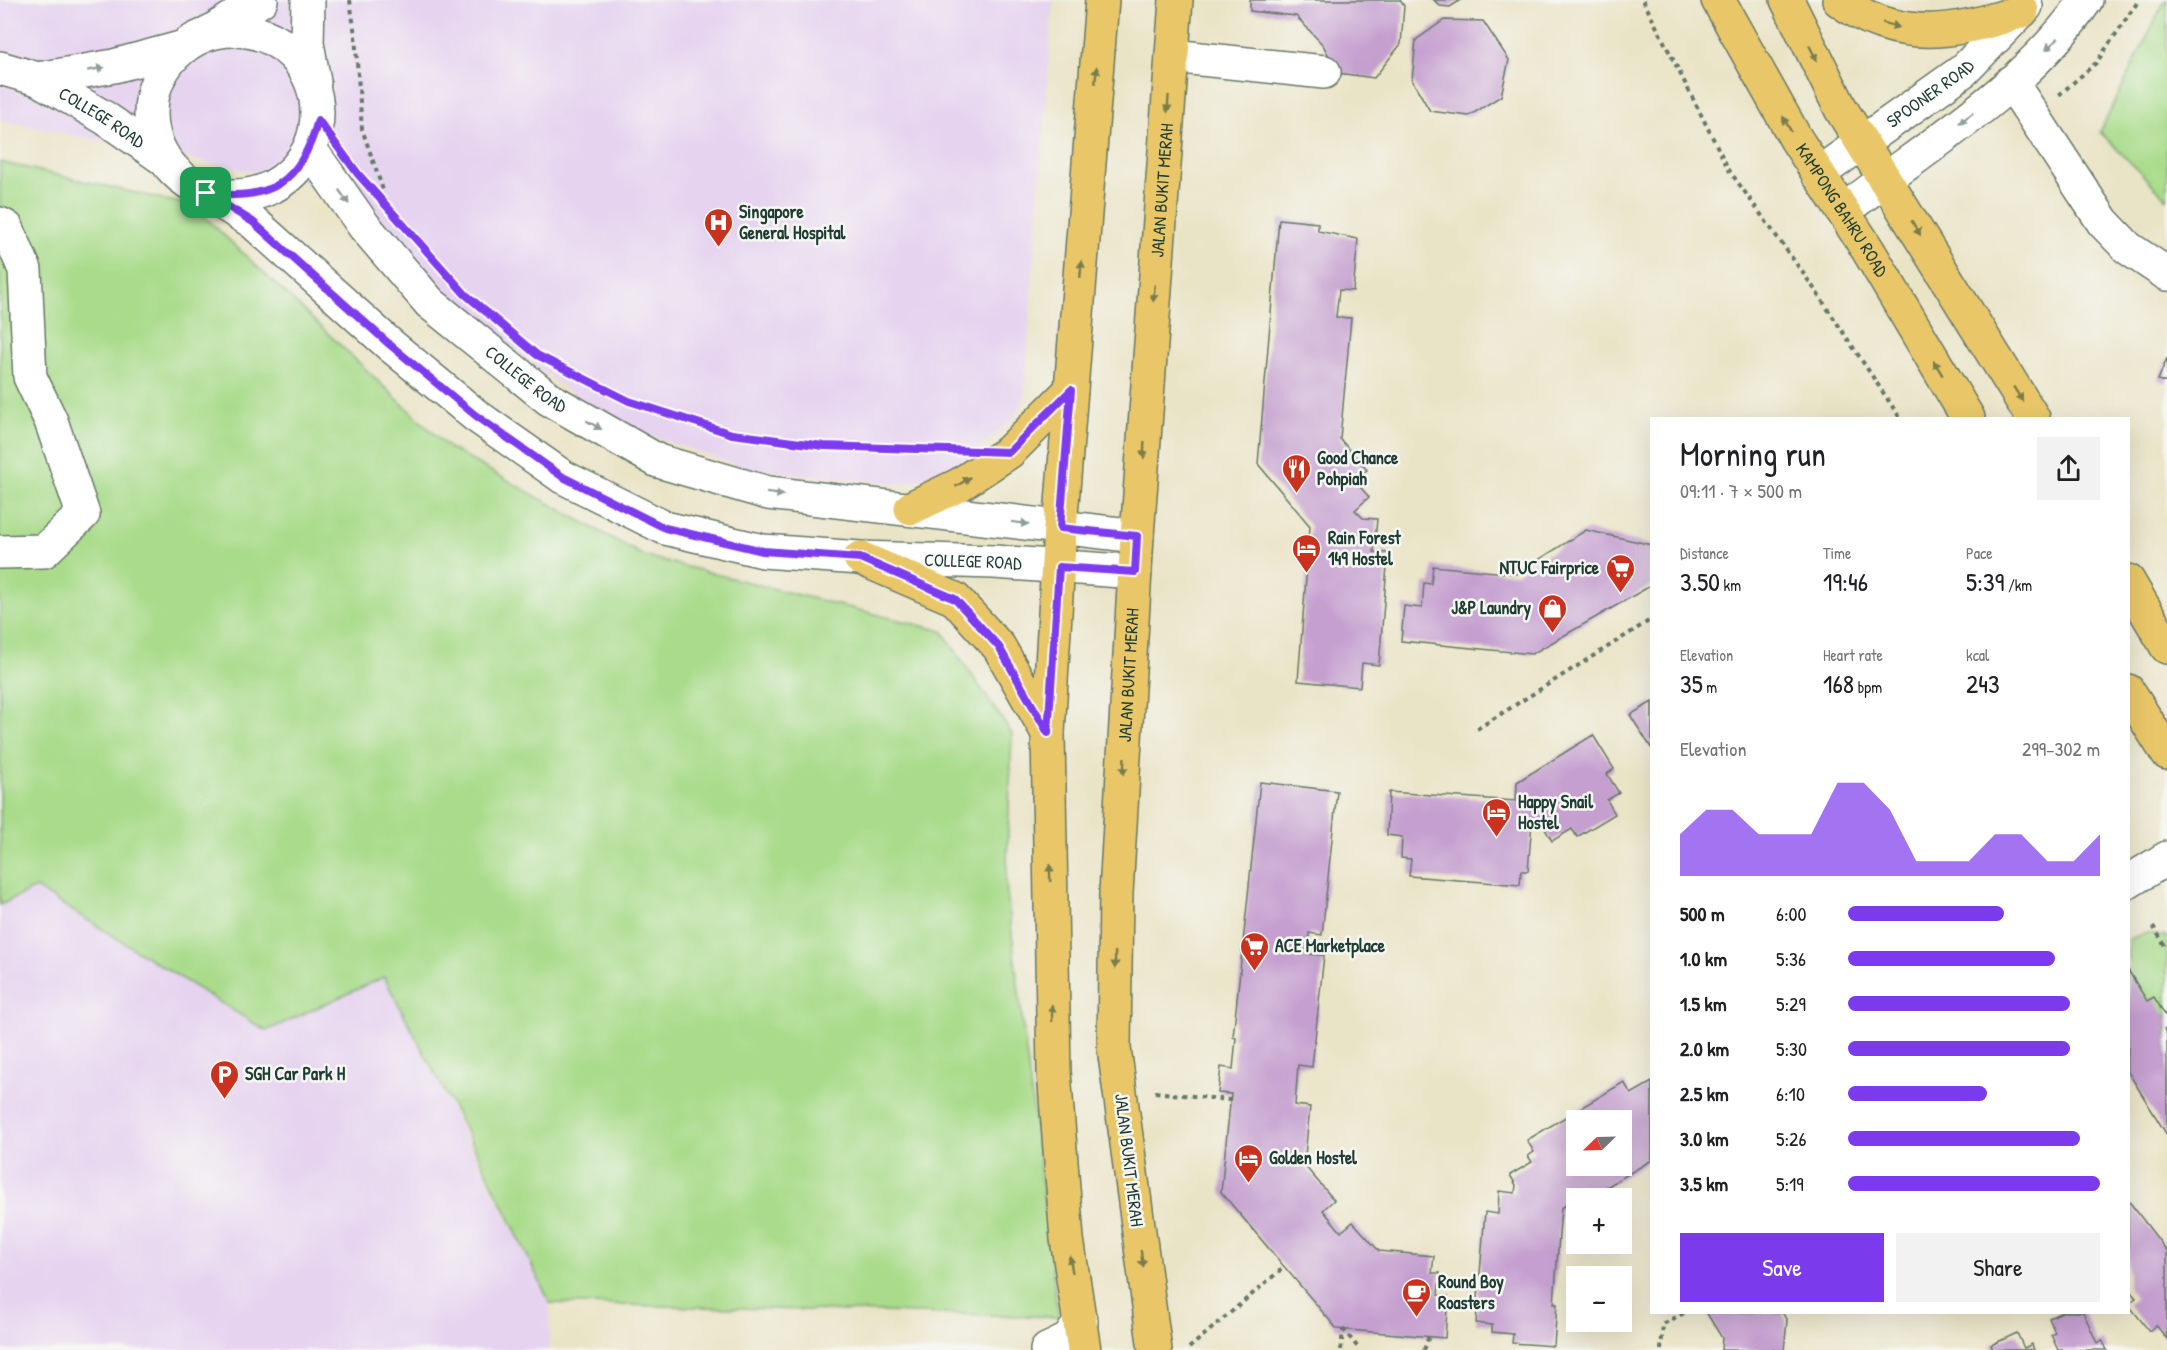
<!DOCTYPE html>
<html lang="en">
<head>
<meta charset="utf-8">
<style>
  :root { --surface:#fff; --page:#f2f2f2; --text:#202124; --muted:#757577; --accent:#7c3aed }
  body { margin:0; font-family:"Patrick Hand",sans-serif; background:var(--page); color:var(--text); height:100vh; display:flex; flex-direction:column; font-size:22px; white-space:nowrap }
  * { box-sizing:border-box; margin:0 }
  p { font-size:20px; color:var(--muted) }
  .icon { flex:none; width:33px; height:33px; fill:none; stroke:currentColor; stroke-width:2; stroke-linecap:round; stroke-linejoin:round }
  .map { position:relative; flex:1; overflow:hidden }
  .sheet { position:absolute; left:1650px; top:417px; width:480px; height:897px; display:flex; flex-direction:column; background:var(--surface); border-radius:0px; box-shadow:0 6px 24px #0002 }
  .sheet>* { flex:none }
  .needle { width:39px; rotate:247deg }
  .buttons { position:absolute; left:1566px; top:1110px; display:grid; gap:12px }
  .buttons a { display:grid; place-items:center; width:66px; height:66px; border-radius:0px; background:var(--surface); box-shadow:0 6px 24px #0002; font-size:30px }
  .pin { position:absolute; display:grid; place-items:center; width:51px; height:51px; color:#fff; margin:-26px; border-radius:12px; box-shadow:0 3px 9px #0006 }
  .round { display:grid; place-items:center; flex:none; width:63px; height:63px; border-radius:0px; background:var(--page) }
  .summary { display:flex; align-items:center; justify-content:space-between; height:102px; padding:0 30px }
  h1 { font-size:33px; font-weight:600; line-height:45px }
  .stats { display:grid; grid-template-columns:repeat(3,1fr); gap:9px; height:102px; padding:6px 30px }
  .stats div { display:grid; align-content:center }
  .stats b { font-size:26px; font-weight:600 }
  .stats small { font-size:16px; font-weight:400 }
  .stats p { font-size:16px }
  .chart { height:168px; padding:12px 30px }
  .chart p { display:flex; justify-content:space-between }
  .chart svg { width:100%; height:108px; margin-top:6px; fill:var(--accent); opacity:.7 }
  .button { display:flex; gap:12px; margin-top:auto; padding:12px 30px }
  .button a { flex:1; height:69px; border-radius:0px; background:var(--accent); color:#fff; font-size:24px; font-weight:600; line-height:69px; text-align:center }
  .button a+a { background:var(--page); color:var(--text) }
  ul { padding:0 30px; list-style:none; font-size:20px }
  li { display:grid; grid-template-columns:96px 72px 1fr; align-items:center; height:45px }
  li i { height:15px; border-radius:8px; background:var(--accent) }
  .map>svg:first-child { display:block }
  .built { fill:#e6d3f0 }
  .green { fill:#a9db8a; stroke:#648c5f; stroke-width:1.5 }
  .building { fill:#c49fcf; fill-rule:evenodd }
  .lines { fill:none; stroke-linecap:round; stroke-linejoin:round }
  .minor-casing { stroke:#667767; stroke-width:36 }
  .major-casing { stroke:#667767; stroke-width:36 }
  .path { stroke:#667767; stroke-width:4; stroke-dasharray:4.5 4.5; stroke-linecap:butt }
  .minor { stroke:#fff; stroke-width:33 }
  .major { stroke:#e9c769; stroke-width:33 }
  .oneway { fill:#7a7b4c }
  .oneway2 { fill:#8f9e9a }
  .route-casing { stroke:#fff; stroke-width:12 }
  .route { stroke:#7c3aed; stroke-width:8 }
  .labels { text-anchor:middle; stroke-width:5; stroke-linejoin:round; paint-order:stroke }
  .street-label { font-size:18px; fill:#1f3d34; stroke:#f6f6f2 }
  .poi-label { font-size:18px; font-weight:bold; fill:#1f3d34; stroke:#f6f6f2; text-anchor:start }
</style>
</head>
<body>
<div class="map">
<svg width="2167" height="1350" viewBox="0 0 2167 1350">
  <rect width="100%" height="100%" fill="#f6f6f2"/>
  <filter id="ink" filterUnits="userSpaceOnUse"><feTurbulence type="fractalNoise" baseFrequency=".0167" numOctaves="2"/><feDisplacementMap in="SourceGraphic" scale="12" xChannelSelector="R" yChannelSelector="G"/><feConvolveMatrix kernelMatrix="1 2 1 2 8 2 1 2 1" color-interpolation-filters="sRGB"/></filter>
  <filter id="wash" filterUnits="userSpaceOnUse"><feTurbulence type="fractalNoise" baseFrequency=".008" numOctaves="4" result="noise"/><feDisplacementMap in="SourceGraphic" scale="24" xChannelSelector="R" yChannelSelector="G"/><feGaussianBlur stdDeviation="1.35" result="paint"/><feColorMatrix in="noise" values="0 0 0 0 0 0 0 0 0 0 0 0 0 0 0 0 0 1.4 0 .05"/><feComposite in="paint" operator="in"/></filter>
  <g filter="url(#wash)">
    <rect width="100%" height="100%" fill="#eae4c7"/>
    <g class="built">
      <polygon points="0,0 1053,0 1024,399 1014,418 952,471 900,484 748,469 609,421 452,304 351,192 0,120"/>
      <polygon points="36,887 266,1031 384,976 550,1303 549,1350 0,1350 0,905"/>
    </g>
    <g class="green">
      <polygon points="2165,0 2167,0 2167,199 2100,132"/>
      <polygon points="0,162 193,206 449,448 644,556 942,631 1012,734 1006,885 1058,1317 550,1303 484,1166 384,977 266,1031 36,888 0,905"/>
      <polygon points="2147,933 2167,936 2167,1058 2129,994 2129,939"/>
    </g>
    <g id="blocks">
      <g class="building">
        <polygon points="1250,0 1400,0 1404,6 1401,44 1374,78 1338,73 1323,45 1296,16 1250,11"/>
        <polygon points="1434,0 1461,0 1450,7 1440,6"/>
        <polygon points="1444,20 1483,21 1509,60 1501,96 1469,116 1430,111 1412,80 1416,40"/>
        <polygon points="1279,219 1318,223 1318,231 1358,239 1353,291 1339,290 1336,317 1351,318 1340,439 1367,470 1354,480 1369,497 1355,510 1363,518 1377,519 1374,552 1388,553 1379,665 1362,663 1360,687 1298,681 1310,526 1258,464"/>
        <polygon points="2167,358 2167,383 2158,380"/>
        <polygon points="1586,530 1652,545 1652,585 1532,654 1401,641 1404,606 1422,608 1424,583 1431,584 1433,566 1516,574"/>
        <polygon points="1652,702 1652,749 1630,715"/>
        <polygon points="1593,735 1614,769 1607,774 1619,793 1607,800 1615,814 1577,837 1572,829 1552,841 1541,822 1532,821 1528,871 1521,871 1520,885 1409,876 1411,859 1401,858 1402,837 1387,835 1389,792 1516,801 1517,782"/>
        <polygon points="1260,782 1337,791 1322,935 1309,933 1307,954 1324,955 1312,1067 1298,1065 1295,1105 1310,1107 1304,1165 1334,1200 1323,1210 1341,1232 1353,1222 1379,1251 1434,1256 1432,1273 1440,1273 1438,1295 1448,1296 1445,1338 1337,1329 1221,1192 1231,1094 1218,1093 1221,1067 1233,1069 1236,1038 1233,1037"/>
        <polygon points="2128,970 2147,1001 2154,997 2167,1018 2167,1028 2164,1029 2167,1035 2167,1135 2128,1072"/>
        <path d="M1624,1082l7,12 21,-12v78l-64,38 -2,-4 -25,14 -7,96h3l-3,42 -42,-3 1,-9 -21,-2v-7l-16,-2 9,-111 13,2 1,-23 16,2 1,-8 -6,-10 22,-13 -4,-6 6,-4 -7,-12zM1576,1120h46v46h-46z"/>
        <polygon points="2128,1200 2167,1251 2167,1339 2156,1325 2149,1331 2128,1304 2136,1298 2128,1289"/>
        <polygon points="1706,1312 1782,1312 1787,1321 1784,1350 1721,1350 1722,1338"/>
        <polygon points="2062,1312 2083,1312 2097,1343 2102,1340 2107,1350 2058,1350 2051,1335 2055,1333 2049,1318"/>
        <polygon points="2017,1333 2024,1348 2032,1344 2034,1350 1993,1350 1991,1345"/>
      </g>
    </g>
  </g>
  <g filter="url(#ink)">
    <use href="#blocks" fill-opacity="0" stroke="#667767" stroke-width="1.5"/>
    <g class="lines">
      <defs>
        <g id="minor">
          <polyline points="308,0 307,43 314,82"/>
          <circle cx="234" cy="113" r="83"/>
          <polyline points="212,31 261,0"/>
          <polyline points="1172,56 1324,72"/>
          <path id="s1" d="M0,68l38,11 67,39 59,41"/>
          <polyline points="38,79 114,66 181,48"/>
          <polyline points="2011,82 2103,222 2128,248 2167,274"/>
          <path id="s2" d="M310,149l54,77 66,77 119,96 109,62 110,32 369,43"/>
          <path id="s3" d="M1818,174l146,-104 62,-64"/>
          <path id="s4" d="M206,193l47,29 136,122 86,71 88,62 102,51 98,23 97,7 134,4 141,10"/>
          <path d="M1843,211c83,-64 183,-123 243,-211"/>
          <polyline points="0,224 7,228 25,270 30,377 51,421 83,514 44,551 0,552"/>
          <polyline points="2128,882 2167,858"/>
          <polyline points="1047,1350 1068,1340 1081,1322"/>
        </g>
        <g id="major">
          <path id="s5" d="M1718,0l78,139 72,111 100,168"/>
          <polyline points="1787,0 1841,109 2033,418"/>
          <path d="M1839,0c59,44 118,33 183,11"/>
          <polyline points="911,508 959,485 1009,452 1071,390"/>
          <polyline points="860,558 955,599 999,647 1048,733"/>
          <polyline points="2128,581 2167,647"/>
          <polyline points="2128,691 2167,753"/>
          <polyline points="1084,1350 1067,1239 1054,1072 1048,733 1060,528 1102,0"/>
          <path id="s6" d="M1155,1350l-41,-302 2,-155 21,-357 39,-536"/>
        </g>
      </defs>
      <use href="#minor" class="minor-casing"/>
      <use href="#major" class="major-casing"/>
      <g class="path">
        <polyline points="350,0 355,35 362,129 383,190"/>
        <polyline points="1643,0 1729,170 1813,287 1900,418"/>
        <polyline points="2059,95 2096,63 2139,0"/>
        <polyline points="615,394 629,401 732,433 824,446 948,450"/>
        <polyline points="1477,729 1652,619"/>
        <polyline points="2153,926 2167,949"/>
        <polyline points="1155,1092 1230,1100"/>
        <polyline points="1343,1329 1360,1350"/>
        <polyline points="1189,1348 1284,1267"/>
        <polyline points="1341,1350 1343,1330"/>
        <polyline points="1424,1350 1429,1336"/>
        <polyline points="1661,1350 1663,1324 1686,1312"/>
      </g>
      <use href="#minor" class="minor"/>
      <use href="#major" class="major"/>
    </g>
    <defs><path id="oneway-solid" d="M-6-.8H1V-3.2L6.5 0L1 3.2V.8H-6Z" transform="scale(1.5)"/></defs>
    <g class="oneway">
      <use href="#oneway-solid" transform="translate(1891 25) rotate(16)"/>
      <use href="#oneway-solid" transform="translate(1813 53) rotate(64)"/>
      <use href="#oneway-solid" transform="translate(1096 75) rotate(-85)"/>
      <use href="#oneway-solid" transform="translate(1168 104) rotate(94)"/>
      <use href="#oneway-solid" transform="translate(1787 124) rotate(-119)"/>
      <use href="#oneway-solid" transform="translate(1916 228) rotate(59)"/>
      <use href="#oneway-solid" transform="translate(1081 269) rotate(-85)"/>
      <use href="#oneway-solid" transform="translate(1154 293) rotate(95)"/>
      <use href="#oneway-solid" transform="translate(1938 368) rotate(-121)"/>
      <use href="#oneway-solid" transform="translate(2018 394) rotate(58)"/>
      <use href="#oneway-solid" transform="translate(1144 450) rotate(93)"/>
      <use href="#oneway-solid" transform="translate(963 482) rotate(-32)"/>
      <use href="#oneway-solid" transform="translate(1124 766) rotate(93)"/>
      <use href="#oneway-solid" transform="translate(1050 873) rotate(-91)"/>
      <use href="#oneway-solid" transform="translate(1115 960) rotate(91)"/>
      <use href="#oneway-solid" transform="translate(1052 1013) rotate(-91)"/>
      <use href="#oneway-solid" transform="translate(1142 1259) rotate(82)"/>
      <use href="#oneway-solid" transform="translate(1071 1264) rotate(-100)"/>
    </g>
    <g class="oneway2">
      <use href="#oneway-solid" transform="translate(2052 44) rotate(137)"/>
      <use href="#oneway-solid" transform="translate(96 69) rotate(-10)"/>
      <use href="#oneway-solid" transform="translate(1966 118) rotate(143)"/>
      <use href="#oneway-solid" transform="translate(344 197) rotate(55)"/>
      <use href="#oneway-solid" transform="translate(594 425) rotate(30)"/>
      <use href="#oneway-solid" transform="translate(775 494) rotate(7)"/>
      <use href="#oneway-solid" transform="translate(1020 523) rotate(7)"/>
    </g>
  </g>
  <g class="lines" filter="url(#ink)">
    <defs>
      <path id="route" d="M318,120l40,54 107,120 72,61 92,46 103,33 92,12 185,6 62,-62 -11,138 77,8 -2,36 -76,-5 -11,166 -49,-86 -44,-48 -95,-41 -97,-7 -98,-23 -102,-51 -88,-62 -86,-71 -136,-122 -47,-29c64,9 95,-10 112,-73z"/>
    </defs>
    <use href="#route" class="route-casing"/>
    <use href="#route" class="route"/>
  </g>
  <defs>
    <symbol id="hospital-pin" viewBox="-11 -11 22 30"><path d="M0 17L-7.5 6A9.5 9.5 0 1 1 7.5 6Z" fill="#c8321e" stroke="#f6f6f2"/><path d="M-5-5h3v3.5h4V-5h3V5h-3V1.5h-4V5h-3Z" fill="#fff"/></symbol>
    <symbol id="restaurant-pin" viewBox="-11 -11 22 30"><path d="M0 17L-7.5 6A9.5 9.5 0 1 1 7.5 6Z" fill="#c8321e" stroke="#f6f6f2"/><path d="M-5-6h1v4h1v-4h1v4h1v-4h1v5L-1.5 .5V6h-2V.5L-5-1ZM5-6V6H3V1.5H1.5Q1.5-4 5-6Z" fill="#fff"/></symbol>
    <symbol id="hotel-pin" viewBox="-11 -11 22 30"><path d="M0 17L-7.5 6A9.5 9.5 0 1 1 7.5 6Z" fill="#c8321e" stroke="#f6f6f2"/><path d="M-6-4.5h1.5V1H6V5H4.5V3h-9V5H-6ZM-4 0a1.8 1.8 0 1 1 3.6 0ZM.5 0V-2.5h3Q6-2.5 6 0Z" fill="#fff"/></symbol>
    <symbol id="supermarket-pin" viewBox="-11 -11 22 30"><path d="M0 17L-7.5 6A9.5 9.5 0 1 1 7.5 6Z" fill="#c8321e" stroke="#f6f6f2"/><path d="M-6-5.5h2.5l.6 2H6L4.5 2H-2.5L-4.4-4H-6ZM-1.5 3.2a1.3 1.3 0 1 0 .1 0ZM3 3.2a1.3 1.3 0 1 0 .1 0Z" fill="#fff"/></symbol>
    <symbol id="shop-pin" viewBox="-11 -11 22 30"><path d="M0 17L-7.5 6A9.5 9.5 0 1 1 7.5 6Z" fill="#c8321e" stroke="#f6f6f2"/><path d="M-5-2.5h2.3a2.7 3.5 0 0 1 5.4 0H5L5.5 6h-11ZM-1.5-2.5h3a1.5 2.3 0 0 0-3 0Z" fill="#fff"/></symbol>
    <symbol id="parking-pin" viewBox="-11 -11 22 30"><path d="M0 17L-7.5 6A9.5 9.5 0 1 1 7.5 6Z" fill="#c8321e" stroke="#f6f6f2"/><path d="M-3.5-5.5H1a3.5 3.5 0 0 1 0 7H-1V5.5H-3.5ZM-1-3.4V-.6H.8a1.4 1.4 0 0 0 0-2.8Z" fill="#fff"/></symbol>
    <symbol id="cafe-pin" viewBox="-11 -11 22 30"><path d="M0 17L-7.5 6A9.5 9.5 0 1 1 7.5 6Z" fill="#c8321e" stroke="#f6f6f2"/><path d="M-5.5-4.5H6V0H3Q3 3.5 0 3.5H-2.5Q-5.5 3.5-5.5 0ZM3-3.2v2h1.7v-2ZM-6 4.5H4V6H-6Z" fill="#fff"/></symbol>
  </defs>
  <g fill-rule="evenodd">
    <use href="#hospital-pin" x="702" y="206" width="33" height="45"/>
    <use href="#restaurant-pin" x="1280" y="452" width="33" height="45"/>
    <use href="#hotel-pin" x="1290" y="532" width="33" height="45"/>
    <use href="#supermarket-pin" x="1604" y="552" width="33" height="45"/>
    <use href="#shop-pin" x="1536" y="592" width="33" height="45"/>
    <use href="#hotel-pin" x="1480" y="796" width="33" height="45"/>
    <use href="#supermarket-pin" x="1238" y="930" width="33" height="45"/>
    <use href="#parking-pin" x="208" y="1058" width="33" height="45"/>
    <use href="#hotel-pin" x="1232" y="1142" width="33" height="45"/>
    <use href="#cafe-pin" x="1400" y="1276" width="33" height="45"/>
  </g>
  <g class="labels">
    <g class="street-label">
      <text dy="6" stroke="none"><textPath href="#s3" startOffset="138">SPOONER ROAD</textPath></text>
      <text dy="6" stroke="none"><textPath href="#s1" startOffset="114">COLLEGE ROAD</textPath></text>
      <text dy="6" stroke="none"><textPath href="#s6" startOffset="1164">JALAN BUKIT MERAH</textPath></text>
      <text dy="6" stroke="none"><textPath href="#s5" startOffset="244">KAMPONG BAHRU ROAD</textPath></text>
      <text dy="6" stroke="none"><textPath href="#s2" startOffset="318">COLLEGE ROAD</textPath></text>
      <text dy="6" stroke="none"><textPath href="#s4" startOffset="882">COLLEGE ROAD</textPath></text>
      <text dy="6" stroke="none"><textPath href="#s6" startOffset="678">JALAN BUKIT MERAH</textPath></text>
      <text transform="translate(1129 1160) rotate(83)" y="6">JALAN BUKIT MERAH</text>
    </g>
    <g class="poi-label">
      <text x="739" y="218">Singapore<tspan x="739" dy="21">General Hospital</tspan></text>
      <text x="1317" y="464">Good Chance<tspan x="1317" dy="21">Pohpiah</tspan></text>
      <text x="1328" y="544">Rain Forest<tspan x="1328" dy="21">149 Hostel</tspan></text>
      <text x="1599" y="574" text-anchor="end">NTUC Fairprice</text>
      <text x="1531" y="614" text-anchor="end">J&amp;P Laundry</text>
      <text x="1518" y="808">Happy Snail<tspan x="1518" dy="21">Hostel</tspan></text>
      <text x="1275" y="952">ACE Marketplace</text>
      <text x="245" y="1080">SGH Car Park H</text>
      <text x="1269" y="1164">Golden Hostel</text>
      <text x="1438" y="1288">Round Boy<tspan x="1438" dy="21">Roasters</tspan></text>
    </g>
  </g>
</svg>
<div class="buttons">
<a><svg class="needle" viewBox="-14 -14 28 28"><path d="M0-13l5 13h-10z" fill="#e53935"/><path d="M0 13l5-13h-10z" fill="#757577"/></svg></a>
<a>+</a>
<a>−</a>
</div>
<div class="pin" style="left:206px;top:193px;background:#1e9e55"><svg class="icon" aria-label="arrive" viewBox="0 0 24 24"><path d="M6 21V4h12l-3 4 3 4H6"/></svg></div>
<section class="sheet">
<div class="summary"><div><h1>Morning run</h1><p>09:11 · 7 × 500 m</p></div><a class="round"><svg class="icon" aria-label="share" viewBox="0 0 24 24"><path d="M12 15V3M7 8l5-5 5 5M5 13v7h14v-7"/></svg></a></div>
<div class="stats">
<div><p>Distance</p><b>3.50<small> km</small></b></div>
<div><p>Time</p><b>19:46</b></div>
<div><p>Pace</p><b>5:39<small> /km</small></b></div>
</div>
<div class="stats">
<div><p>Elevation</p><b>35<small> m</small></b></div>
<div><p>Heart rate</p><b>168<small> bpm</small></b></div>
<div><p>kcal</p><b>243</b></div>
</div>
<div class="chart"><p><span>Elevation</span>299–302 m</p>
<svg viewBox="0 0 160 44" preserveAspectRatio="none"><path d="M0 44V27L10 17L20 17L30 27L40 27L50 27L60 6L70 6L80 17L90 38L100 38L110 38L120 27L130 27L140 38L150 38L160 27V44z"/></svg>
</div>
<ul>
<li><b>500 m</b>6:00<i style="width:62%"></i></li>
<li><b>1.0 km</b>5:36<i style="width:82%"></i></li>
<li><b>1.5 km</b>5:29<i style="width:88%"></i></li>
<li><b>2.0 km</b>5:30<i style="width:88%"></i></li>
<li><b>2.5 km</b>6:10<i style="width:55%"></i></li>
<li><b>3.0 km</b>5:26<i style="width:92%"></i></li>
<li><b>3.5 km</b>5:19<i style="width:100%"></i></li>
</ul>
<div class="button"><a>Save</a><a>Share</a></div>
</section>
</div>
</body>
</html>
